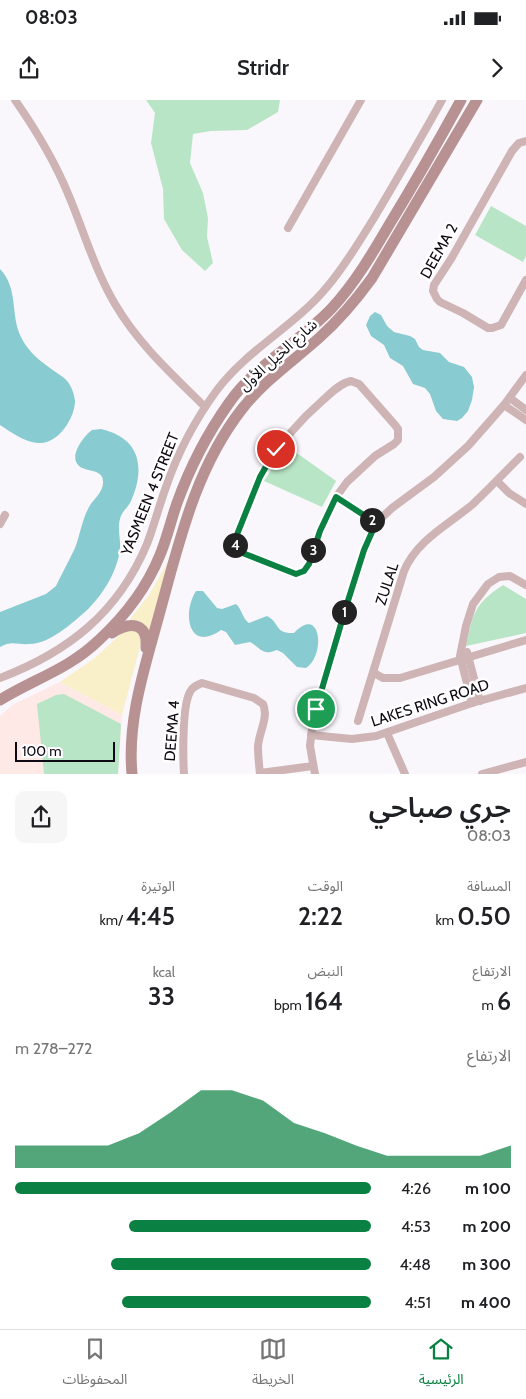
<!DOCTYPE html>
<html lang="ar">
<head>
<meta charset="utf-8">
<style>
  :root { --surface:#fff; --page:#f6f6f6; --text:#202124; --muted:#757577; --line:#e0e0e0; --accent:#0b8043 }
  body { margin:0; font-family:Cabin,"Noto Sans Arabic",sans-serif; background:var(--page); color:var(--text); direction:rtl; height:100vh; display:flex; flex-direction:column; font-size:19px; white-space:nowrap }
  * { box-sizing:border-box; margin:0 }
  p { font-size:16px; color:var(--muted) }
  .icon { flex:none; width:28px; height:28px; fill:none; stroke:currentColor; stroke-width:2; stroke-linecap:round; stroke-linejoin:round }
  .map { position:relative; height:674px; overflow:hidden; direction:ltr }
  .sheet { display:flex; flex-direction:column; background:var(--surface); flex:1 }
  .sheet>* { flex:none }
  .scale { position:absolute; left:15px; bottom:12px; width:100px; box-sizing:border-box; padding-left:5px; border:2px solid #0e0912; border-top:0; font-size:14px; line-height:18px; white-space:nowrap; color:#0e0912; -webkit-text-stroke:4px #fff; paint-order:stroke }
  .pin { position:absolute; display:grid; place-items:center; width:42px; height:42px; color:#fff; margin:-21px; border:2px solid #fff; border-radius:50%; box-shadow:0 1px 5px #0007 }
  .km { position:absolute; width:25px; height:25px; margin:-12px; border-radius:50%; background:#222; color:#fff; font-size:14px; line-height:25px; text-align:center }
  .round { display:grid; place-items:center; flex:none; width:52px; height:52px; border-radius:10px; background:var(--page) }
  .overview { display:flex; align-items:center; justify-content:space-between; height:85px; padding:0 15px }
  h1 { font-size:28px; font-weight:600; line-height:38px }
  .metrics { display:grid; grid-template-columns:repeat(3,1fr); gap:8px; height:85px; padding:5px 15px }
  .metrics div { display:grid; align-content:center }
  .metrics b { font-size:25px; font-weight:600 }
  .metrics small { font-size:14px; font-weight:400 }
  .metrics p { font-size:14px }
  .chart { height:140px; padding:10px 15px }
  .chart p { display:flex; justify-content:space-between }
  .chart svg { width:100%; height:90px; margin-top:5px; fill:var(--accent); opacity:.7 }
  ul { padding:0 15px; list-style:none; font-size:16px }
  li { display:grid; grid-template-columns:80px 60px 1fr; align-items:center; height:38px }
  li i { height:12px; border-radius:6px; background:var(--accent) }
  .status { display:flex; justify-content:space-between; align-items:center; height:35px; padding:0 25px; background:var(--surface); direction:ltr }
  .status svg { height:14px; fill:currentColor }
  header { display:flex; justify-content:space-between; align-items:center; height:65px; padding:0 15px; background:var(--surface); font-size:22px; font-weight:600 }
  .tab-bar { display:flex; justify-content:space-around; align-items:center; height:70px; border-top:1px solid var(--line); background:var(--surface); font-size:14px; color:var(--muted) }
  .tab-bar a { display:grid; justify-items:center; gap:2px }
  .tab-bar .active { color:var(--accent) }
  .map>svg:first-child { display:block }
  .education { fill:#ffe9e6 }
  .green { fill:#b8e5c5 }
  .sand { fill:#f9efc9 }
  .water { fill:#88cbd0 }
  .lines { fill:none; stroke-linecap:round; stroke-linejoin:round }
  .street { stroke:#ceb4b4; stroke-width:8 }
  .secondary { stroke:#b89293; stroke-width:11 }
  .route-casing { stroke:#fff; stroke-width:10 }
  .route { stroke:#0b8043; stroke-width:6 }
  .labels { text-anchor:middle; stroke-width:5; stroke-linejoin:round; paint-order:stroke }
  .street-label { font-size:15px; fill:#0e0912; stroke:#fff }
</style>
</head>
<body>
<div class="status"><b>08:03</b><svg viewBox="0 0 49 12"><path d="M0 12V9h3v3zM5 12V6h3v6zM10 12V3h3v9zM15 12V0h3v12zM26 1h20v11H26zM47 4h2v5h-2z"/></svg></div>
<header><svg class="icon" aria-label="forward" viewBox="0 0 24 24"><path d="M9 5l7 7-7 7"/></svg>Stridr<svg class="icon" aria-label="share" viewBox="0 0 24 24"><path d="M12 15V3M7 8l5-5 5 5M5 13v7h14v-7"/></svg></header>
<div class="map">
<svg width="526" height="674" viewBox="0 0 526 674">
  <rect width="100%" height="100%" fill="#faf7fc"/>
  <polygon class="education" points="60,582 122,615 118,674 0,674 0,616 14,604"/>
  <g class="green">
    <polygon points="146,0 280,0 278,12 247,30 211,31 193,34 190,63 203,93 208,118 207,137 213,163 205,171 182,150 164,119 163,89 151,43 155,13"/>
    <polygon points="491,106 526,126 526,156 523,162 475,135"/>
    <polygon points="287,346 336,381 322,407 264,381"/>
    <path d="M503,485l23,14v34l-60,13c7,-32 8,-42 37,-61z"/>
    <polygon points="64,594 121,624 118,674 44,674 37,604 56,595"/>
  </g>
  <g class="sand">
    <polygon points="169,460 149,532 141,523 130,519 149,495"/>
    <polygon points="130,529 140,534 141,543 122,615 60,582 95,558 123,532"/>
  </g>
  <g class="water">
    <path d="M0,169c19,20 10,46 21,68 5,11 15,21 25,28 8,7 21,12 25,22 2,4 4,11 4,15 -1,18 -18,43 -37,41 -14,-1 -27,-11 -38,-18z"/>
    <polygon points="375,212 381,215 387,226 394,232 410,236 415,239 419,247 423,250 440,253 449,262 464,267 472,277 474,287 472,300 468,311 462,318 457,321 443,319 436,311 430,294 425,288 413,284 403,266 390,258 384,245 371,236 366,225 370,216"/>
    <path d="M101,329c40,9 45,40 29,74 -3,5 -9,10 -10,16 -3,9 1,21 0,30 -3,24 -18,47 -35,63 -14,12 -36,32 -55,32 -13,1 -18,-4 -30,3v-35l46,-18 10,-8c6,-13 13,-25 19,-38 5,-13 7,-28 14,-41 4,-8 15,-15 14,-26 0,-12 -17,-9 -24,-15 -11,-10 5,-30 13,-36z"/>
    <path d="M196,491h7l14,17 5,1 14,-5c6,5 6,14 13,19l18,-7c13,6 7,18 27,17 27,-29 32,22 12,35l-9,-1 -14,-14 -6,-3c-15,6 -15,-1 -27,-8l-15,3 -9,-13 -5,-2c-33,23 -39,-17 -25,-39z"/>
  </g>
  <g class="lines">
    <g class="street">
      <path d="M15,0c21,30 40,62 54,96 15,36 26,74 46,108 24,41 58,71 90,103"/>
      <polyline points="526,41 519,43 512,51 451,159 434,185 433,191 437,199 440,202 463,213 488,228 492,228 501,225 526,180"/>
      <polyline points="288,128 361,0"/>
      <path d="M351,281l8,3 36,41 3,4v11l-4,4 -19,12 -28,26 -11,15 -11,23 -18,48 -7,5h-9l-51,-21 -5,-6v-6c20,-59 40,-98 87,-139 8,-7 18,-18 29,-20z"/>
      <polyline points="510,298 526,310"/>
      <polyline points="504,305 526,320"/>
      <polyline points="497,381 509,393 526,404"/>
      <polyline points="336,397 376,423"/>
      <polyline points="0,424 5,415"/>
      <polyline points="467,552 480,601"/>
      <polyline points="374,573 383,578 400,578 526,540"/>
      <path d="M0,578c68,-26 118,-65 147,-134 7,-18 12,-38 19,-57 12,-35 29,-67 51,-97 31,-41 78,-64 110,-103 18,-21 32,-45 47,-69 23,-39 46,-78 68,-118"/>
      <polyline points="472,603 460,556 466,526 473,504 488,484 499,477 510,476 526,485"/>
      <path d="M358,621l46,-150c13,-31 44,-46 69,-67 16,-15 31,-31 47,-47"/>
      <polyline points="387,633 405,674"/>
      <polyline points="311,635 352,639 376,636 472,603 526,588"/>
      <polyline points="260,673 313,666"/>
      <path d="M184,674c-1,-17 -2,-68 6,-82 2,-5 7,-7 12,-9l52,15 9,6c6,13 -4,28 -5,42 0,9 1,19 2,28"/>
      <polyline points="315,674 310,646 313,621 346,507 364,450 376,423 392,408 434,377 468,346 504,305 526,275"/>
      <polyline points="482,674 526,662"/>
    </g>
    <g class="secondary">
      <path d="M112,533c18,-12 36,-11 34,15"/>
      <path d="M0,600c34,-21 69,-31 99,-60 26,-24 48,-53 61,-85 7,-17 11,-35 17,-52 13,-36 30,-69 52,-100 27,-39 71,-61 103,-95 23,-25 40,-54 57,-83 25,-41 49,-83 72,-125"/>
      <path d="M132,674c-5,-55 13,-107 27,-159 20,-72 36,-146 83,-206 22,-28 51,-48 77,-71 20,-18 37,-38 53,-60l105,-178"/>
    </g>
  </g>
  <g class="lines">
    <defs>
      <polyline id="route" points="276,349 260,377 236,437 235,446 240,452 296,474 304,471 309,464 320,431 336,397 376,423 364,450 346,507 316,609"/>
    </defs>
    <use href="#route" class="route-casing"/>
    <use href="#route" class="route"/>
  </g>
  <g class="labels">
    <g class="street-label">
      <text transform="translate(439 151) rotate(-61)" y="5">DEEMA 2</text>
      <text transform="translate(278 255) rotate(-42)" y="5">شارع الخيل الأول</text>
      <text transform="translate(150 394) rotate(-68)" y="5">YASMEEN 4 STREET</text>
      <text transform="translate(387 484) rotate(-72)" y="5">ZULAL</text>
      <text transform="translate(430 603) rotate(-18)" y="5">LAKES RING ROAD</text>
      <text transform="translate(172 631) rotate(-86)" y="5">DEEMA 4</text>
    </g>
  </g>
</svg>
<div class="scale">100 m</div>
<div class="pin" style="left:316px;top:609px;background:#1e9e55"><svg class="icon" aria-label="arrive" viewBox="0 0 24 24"><path d="M6 21V4h12l-3 4 3 4H6"/></svg></div>
<div class="pin" style="left:276px;top:349px;background:#d93025"><svg class="icon" aria-label="check" viewBox="0 0 24 24"><path d="M5 12l5 5 9-10"/></svg></div>
<b class="km" style="left:344px;top:512px">1</b>
<b class="km" style="left:372px;top:420px">2</b>
<b class="km" style="left:313px;top:450px">3</b>
<b class="km" style="left:235px;top:445px">4</b>
</div>
<section class="sheet">
<div class="overview"><div><h1>جري صباحي</h1><p>08:03</p></div><a class="round"><svg class="icon" aria-label="share" viewBox="0 0 24 24"><path d="M12 15V3M7 8l5-5 5 5M5 13v7h14v-7"/></svg></a></div>
<div class="metrics">
<div><p>المسافة</p><b>0.50<small> km</small></b></div>
<div><p>الوقت</p><b>2:22</b></div>
<div><p>الوتيرة</p><b>4:45<small> /km</small></b></div>
</div>
<div class="metrics">
<div><p>الارتفاع</p><b>6<small> m</small></b></div>
<div><p>النبض</p><b>164<small> bpm</small></b></div>
<div><p>kcal</p><b>33</b></div>
</div>
<div class="chart"><p><span>الارتفاع</span>272–278 m</p>
<svg viewBox="0 0 160 44" preserveAspectRatio="none"><path d="M0 44V33L10 33L20 33L30 33L40 27L50 17L60 6L70 6L80 11L90 22L100 27L110 33L120 38L130 38L140 38L150 38L160 33V44z"/></svg>
</div>
<ul>
<li><b>100 m</b>4:26<i style="width:100%"></i></li>
<li><b>200 m</b>4:53<i style="width:68%"></i></li>
<li><b>300 m</b>4:48<i style="width:73%"></i></li>
<li><b>400 m</b>4:51<i style="width:70%"></i></li>
</ul>
</section>
<nav class="tab-bar">
<a class="active"><svg class="icon" aria-label="home" viewBox="0 0 24 24"><path d="M3 11l9-7 9 7M6 9v11h12V9"/></svg>الرئيسية</a>
<a><svg class="icon" aria-label="map" viewBox="0 0 24 24"><path d="M3 6l6-2 6 2 6-2v14l-6 2-6-2-6 2zM9 4v14M15 6v14"/></svg>الخريطة</a>
<a><svg class="icon" aria-label="saved" viewBox="0 0 24 24"><path d="M7 4h10v16l-5-4-5 4z"/></svg>المحفوظات</a>
</nav>
</body>
</html>
